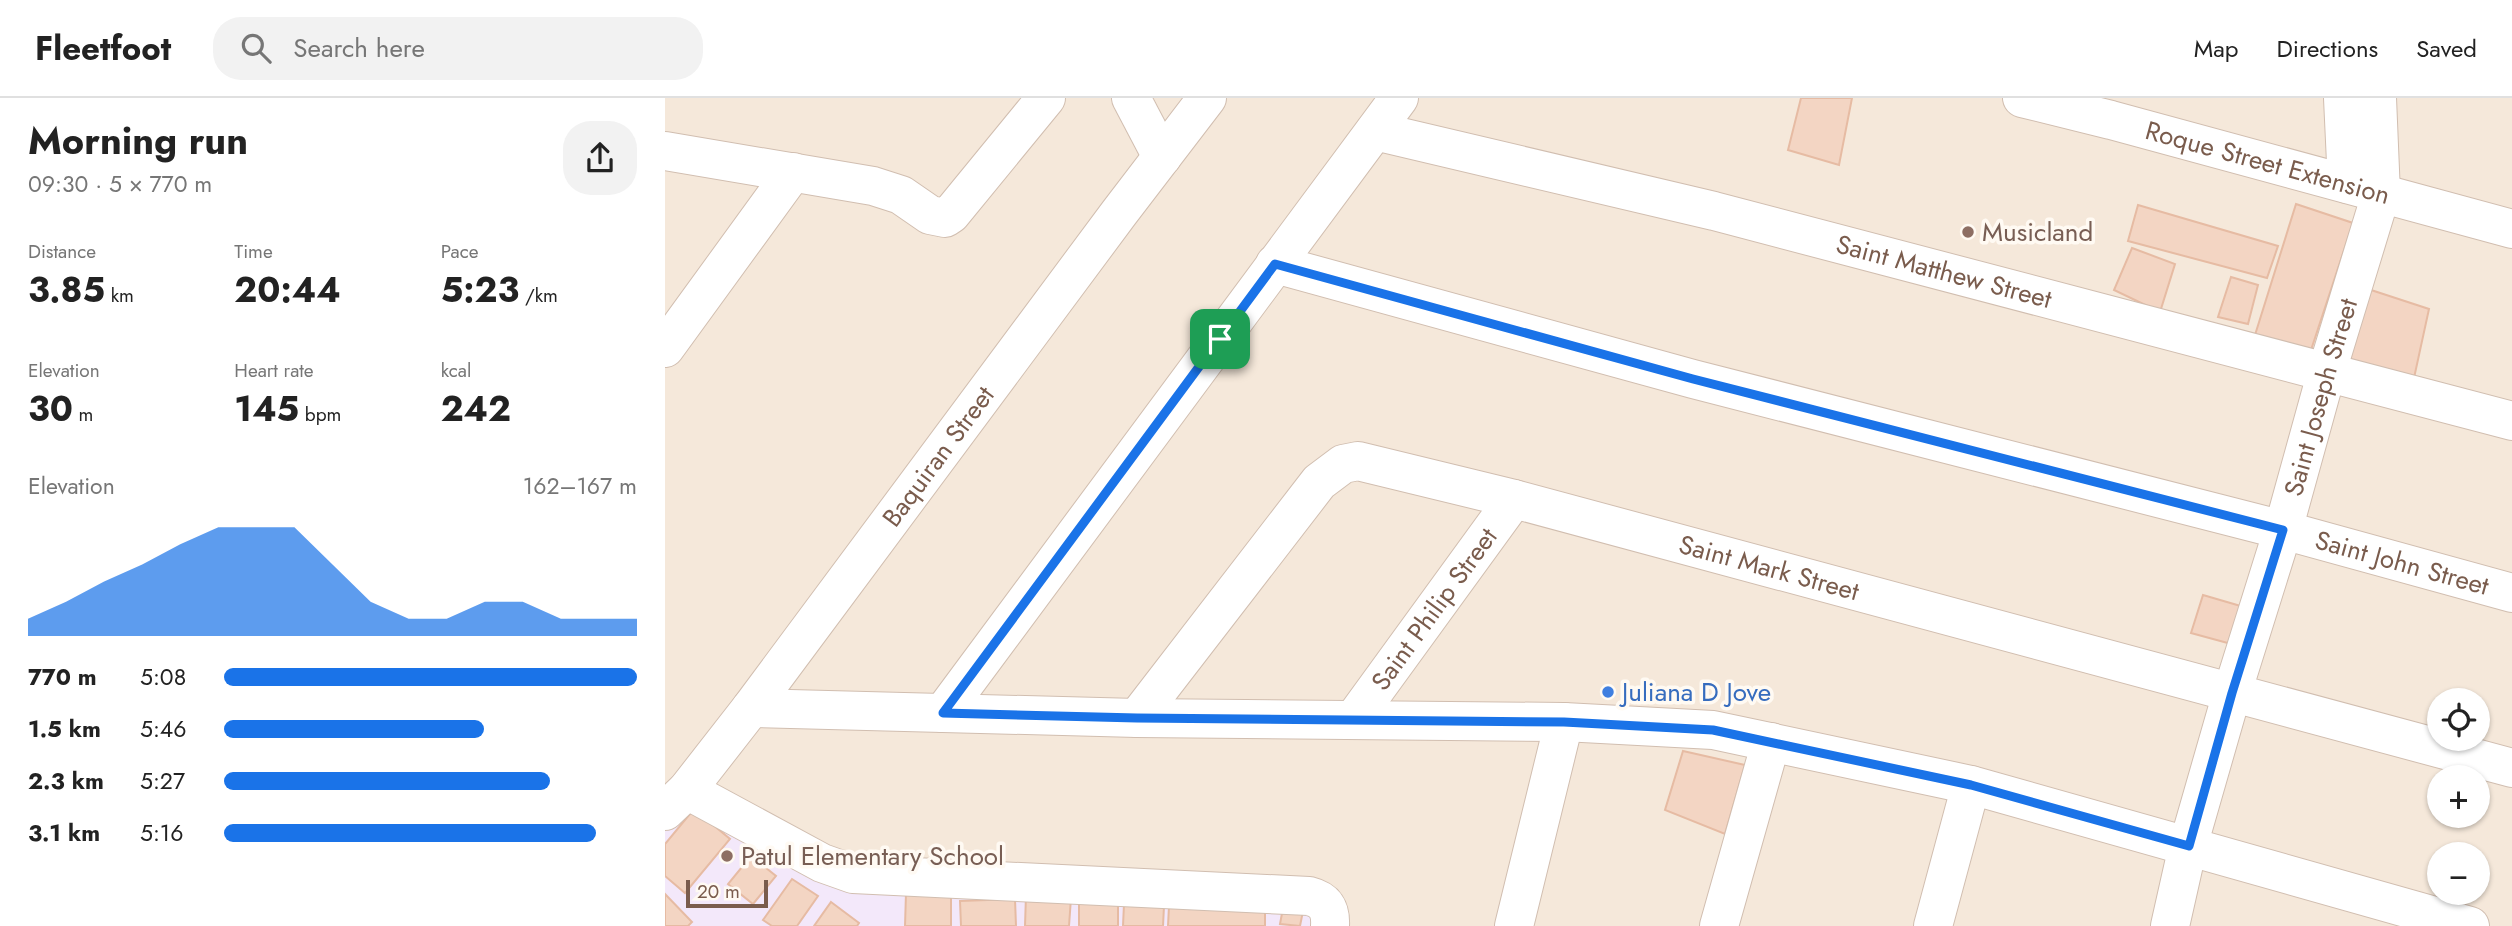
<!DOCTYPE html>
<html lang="en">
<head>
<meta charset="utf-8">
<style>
  :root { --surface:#fff; --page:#f2f2f2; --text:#222; --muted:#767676; --line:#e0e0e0; --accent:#1a73e8 }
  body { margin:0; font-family:Jost,sans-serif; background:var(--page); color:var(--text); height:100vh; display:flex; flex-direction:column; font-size:26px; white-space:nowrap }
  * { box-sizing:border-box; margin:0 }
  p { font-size:23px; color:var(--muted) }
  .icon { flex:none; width:38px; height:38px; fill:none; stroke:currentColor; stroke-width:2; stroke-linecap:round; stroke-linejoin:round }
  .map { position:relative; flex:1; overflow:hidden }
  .drawer { display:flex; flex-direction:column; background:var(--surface); width:665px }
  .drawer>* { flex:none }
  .fabs { position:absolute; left:1762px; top:590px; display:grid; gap:14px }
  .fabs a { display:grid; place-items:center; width:63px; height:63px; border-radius:50%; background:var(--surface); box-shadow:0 2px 5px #0004; font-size:35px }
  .scale { position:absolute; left:21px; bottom:18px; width:82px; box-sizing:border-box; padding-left:7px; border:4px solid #7a5c4d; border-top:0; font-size:19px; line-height:24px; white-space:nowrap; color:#7a5c4d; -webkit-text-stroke:5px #fffaf3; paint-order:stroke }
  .pin { position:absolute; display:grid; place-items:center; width:60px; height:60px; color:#fff; margin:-30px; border-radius:14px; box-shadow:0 4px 10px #0006 }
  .round { display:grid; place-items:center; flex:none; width:74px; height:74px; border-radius:28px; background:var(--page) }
  .overview { display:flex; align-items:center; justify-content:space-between; height:119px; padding:0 28px }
  h1 { font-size:38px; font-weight:700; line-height:52px }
  .figures { display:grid; grid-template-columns:repeat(3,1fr); gap:10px; height:119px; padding:7px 28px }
  .figures div { display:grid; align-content:center }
  .figures b { font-size:35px; font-weight:700 }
  .figures small { font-size:19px; font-weight:400 }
  .figures p { font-size:19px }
  .chart { height:196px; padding:14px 28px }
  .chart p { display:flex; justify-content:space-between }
  .chart svg { width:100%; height:126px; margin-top:7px; fill:var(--accent); opacity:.7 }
  ul { padding:0 28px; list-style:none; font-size:23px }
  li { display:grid; grid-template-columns:112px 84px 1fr; align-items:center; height:52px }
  li i { height:18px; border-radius:9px; background:var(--accent) }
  header { display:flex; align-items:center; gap:42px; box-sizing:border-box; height:98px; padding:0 35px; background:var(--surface); border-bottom:2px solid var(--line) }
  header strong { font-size:33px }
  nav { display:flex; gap:38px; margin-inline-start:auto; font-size:24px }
  .search { width:490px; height:63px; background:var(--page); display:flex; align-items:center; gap:18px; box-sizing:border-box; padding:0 24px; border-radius:28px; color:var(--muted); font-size:26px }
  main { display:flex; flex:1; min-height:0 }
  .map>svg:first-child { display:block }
  .residential { fill:#f5e8da; fill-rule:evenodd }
  .education { fill:#f3e8fa }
  .building { fill:#f3d5c3; stroke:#e6bba3; stroke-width:2 }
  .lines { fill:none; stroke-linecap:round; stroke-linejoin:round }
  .minor-casing { stroke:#d1beb0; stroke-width:40 }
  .minor { stroke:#fff; stroke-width:38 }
  .route-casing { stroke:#fff; stroke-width:14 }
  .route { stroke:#1a73e8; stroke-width:9 }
  .education-dot { fill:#8d6e63; stroke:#fffaf3; stroke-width:2.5 }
  .shop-dot { fill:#3f7fe0; stroke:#fffaf3; stroke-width:2.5 }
  .labels { text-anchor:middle; stroke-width:7; stroke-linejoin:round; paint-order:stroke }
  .street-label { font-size:26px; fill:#7a5c4d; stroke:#fffaf3 }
  .education-label { font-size:26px; fill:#785e54; stroke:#fffaf3; text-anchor:start }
  .shop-label { font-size:26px; fill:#366cbe; stroke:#fffaf3; text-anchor:start }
</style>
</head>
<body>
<header>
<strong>Fleetfoot</strong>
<div class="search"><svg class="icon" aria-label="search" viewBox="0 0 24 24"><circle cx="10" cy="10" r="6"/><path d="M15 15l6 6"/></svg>Search here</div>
<nav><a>Map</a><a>Directions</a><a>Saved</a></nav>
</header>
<main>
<section class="drawer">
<div class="overview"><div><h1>Morning run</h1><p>09:30 · 5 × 770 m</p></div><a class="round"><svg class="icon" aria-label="share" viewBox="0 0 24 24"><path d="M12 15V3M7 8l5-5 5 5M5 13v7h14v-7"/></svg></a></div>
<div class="figures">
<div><p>Distance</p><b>3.85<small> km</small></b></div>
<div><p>Time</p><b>20:44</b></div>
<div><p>Pace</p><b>5:23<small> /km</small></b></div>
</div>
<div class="figures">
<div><p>Elevation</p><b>30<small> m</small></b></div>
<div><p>Heart rate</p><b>145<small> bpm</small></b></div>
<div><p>kcal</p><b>242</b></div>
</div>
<div class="chart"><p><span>Elevation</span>162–167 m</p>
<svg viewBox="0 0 160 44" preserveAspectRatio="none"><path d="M0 44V38L10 32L20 25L30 19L40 12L50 6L60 6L70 6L80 19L90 32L100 38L110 38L120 32L130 32L140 38L150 38L160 38V44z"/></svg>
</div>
<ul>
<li><b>770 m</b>5:08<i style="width:100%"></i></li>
<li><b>1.5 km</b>5:46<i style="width:63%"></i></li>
<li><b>2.3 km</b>5:27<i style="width:79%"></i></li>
<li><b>3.1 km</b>5:16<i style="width:90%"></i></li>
</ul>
</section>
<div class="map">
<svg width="1847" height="828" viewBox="0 0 1847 828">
  <rect width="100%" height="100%" fill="#fdf6ec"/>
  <path class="residential" d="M0,0h1847v828h-1847zM1774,602h39v38h-39zM1774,679h39v39h-39zM1774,756h39v38h-39z"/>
  <polygon class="education" points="25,704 175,786 648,807 656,828 0,828 0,730"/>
  <g class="building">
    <polygon points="1136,0 1187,0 1174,67 1123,52"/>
    <polygon points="1631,106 1688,125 1646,252 1590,237"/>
    <polygon points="1473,107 1613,148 1602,180 1463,143"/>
    <polygon points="1467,150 1510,166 1495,214 1449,192"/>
    <polygon points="1566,179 1593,187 1583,226 1553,219"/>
    <polygon points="1703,191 1764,211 1749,280 1685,262"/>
    <polygon points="1538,497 1579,509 1570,547 1526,535"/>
    <polygon points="1018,653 1080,667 1060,736 1000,712"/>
    <polygon points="29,711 65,741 20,795 0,778 0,746"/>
    <polygon points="86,758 111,778 88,806 63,786"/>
    <polygon points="127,781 153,798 132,828 107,828 98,822"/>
    <polygon points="241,795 286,796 286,828 240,828"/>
    <polygon points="0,796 27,824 23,828 0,828"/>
    <polygon points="361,797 406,800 404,828 360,828"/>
    <polygon points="350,801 351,828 296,828 295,803"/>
    <polygon points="414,803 453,804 453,828 414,828"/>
    <polygon points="166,804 194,825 192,828 149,828"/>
    <polygon points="459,806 499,808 498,828 458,828"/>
    <polygon points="504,808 600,811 600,828 503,828"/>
    <polygon points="618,810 638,813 635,828 615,826"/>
  </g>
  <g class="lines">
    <defs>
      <g id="minor">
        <polyline points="466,0 497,59"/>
        <path id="s1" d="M1357,0l89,22 401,109"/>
        <polyline points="1678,0 1682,86"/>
        <path id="s2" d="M710,33l339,80 798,210"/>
        <polyline points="0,53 208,88 236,97 265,117 280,120 286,116 381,0"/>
        <path id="s3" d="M610,166l418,115 590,151 229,63"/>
        <polyline points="0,250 128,74"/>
        <polyline points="86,610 472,620 899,624 1048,632 1306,687 1805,828"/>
        <polyline points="278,615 734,0"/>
        <path id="s4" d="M472,620l182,-236 24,-18 15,-3 156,38 998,269"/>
        <path id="s5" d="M689,621l160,-220"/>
        <path d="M22,692l135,73 31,11 456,22c16,4 22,13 21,30"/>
        <path id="s6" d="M0,713l22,-21 64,-82 368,-495 88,-115"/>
        <polyline points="849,828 899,624"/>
        <polyline points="1054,828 1106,644"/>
        <polyline points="1268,828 1306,687"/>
        <path id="s7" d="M1505,828l18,-80 44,-153 51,-163 44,-159 54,-177 -4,-96"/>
      </g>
    </defs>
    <use href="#minor" class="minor-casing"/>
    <use href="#minor" class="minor"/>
  </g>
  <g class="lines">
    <defs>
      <polygon id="route" points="610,166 1028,281 1618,432 1567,595 1524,748 1306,687 1048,632 899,624 472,620 278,615"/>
    </defs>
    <use href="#route" class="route-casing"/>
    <use href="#route" class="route"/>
  </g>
  <g class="education-dot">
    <circle cx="1303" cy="134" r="7"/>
    <circle cx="62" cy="758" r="7"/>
  </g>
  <circle class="shop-dot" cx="943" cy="594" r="7"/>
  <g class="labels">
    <g class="street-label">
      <text dy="9" stroke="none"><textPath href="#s1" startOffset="254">Roque Street Extension</textPath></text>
      <text dy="9" stroke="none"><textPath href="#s2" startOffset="586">Saint Matthew Street</textPath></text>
      <text dy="9" stroke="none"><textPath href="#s7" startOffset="550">Saint Joseph Street</textPath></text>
      <text dy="9" stroke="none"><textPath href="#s6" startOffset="448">Baquiran Street</textPath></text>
      <text dy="9" stroke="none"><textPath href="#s3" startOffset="1166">Saint John Street</textPath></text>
      <text dy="9" stroke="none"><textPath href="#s4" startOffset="768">Saint Mark Street</textPath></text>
      <text dy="9" stroke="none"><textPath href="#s5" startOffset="136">Saint Philip Street</textPath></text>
    </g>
    <g class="education-label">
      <text x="1317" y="143">Musicland</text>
      <text x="76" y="767">Patul Elementary School</text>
    </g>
    <g class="shop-label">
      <text x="957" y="603">Juliana D Jove</text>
    </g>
  </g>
</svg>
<div class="fabs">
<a><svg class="icon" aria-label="locate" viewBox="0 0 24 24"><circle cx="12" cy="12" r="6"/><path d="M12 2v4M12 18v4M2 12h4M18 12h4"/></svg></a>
<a>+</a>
<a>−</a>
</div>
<div class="scale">20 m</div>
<div class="pin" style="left:555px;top:241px;background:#1e9e55"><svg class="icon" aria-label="arrive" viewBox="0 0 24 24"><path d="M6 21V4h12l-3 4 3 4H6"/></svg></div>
</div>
</main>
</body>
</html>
